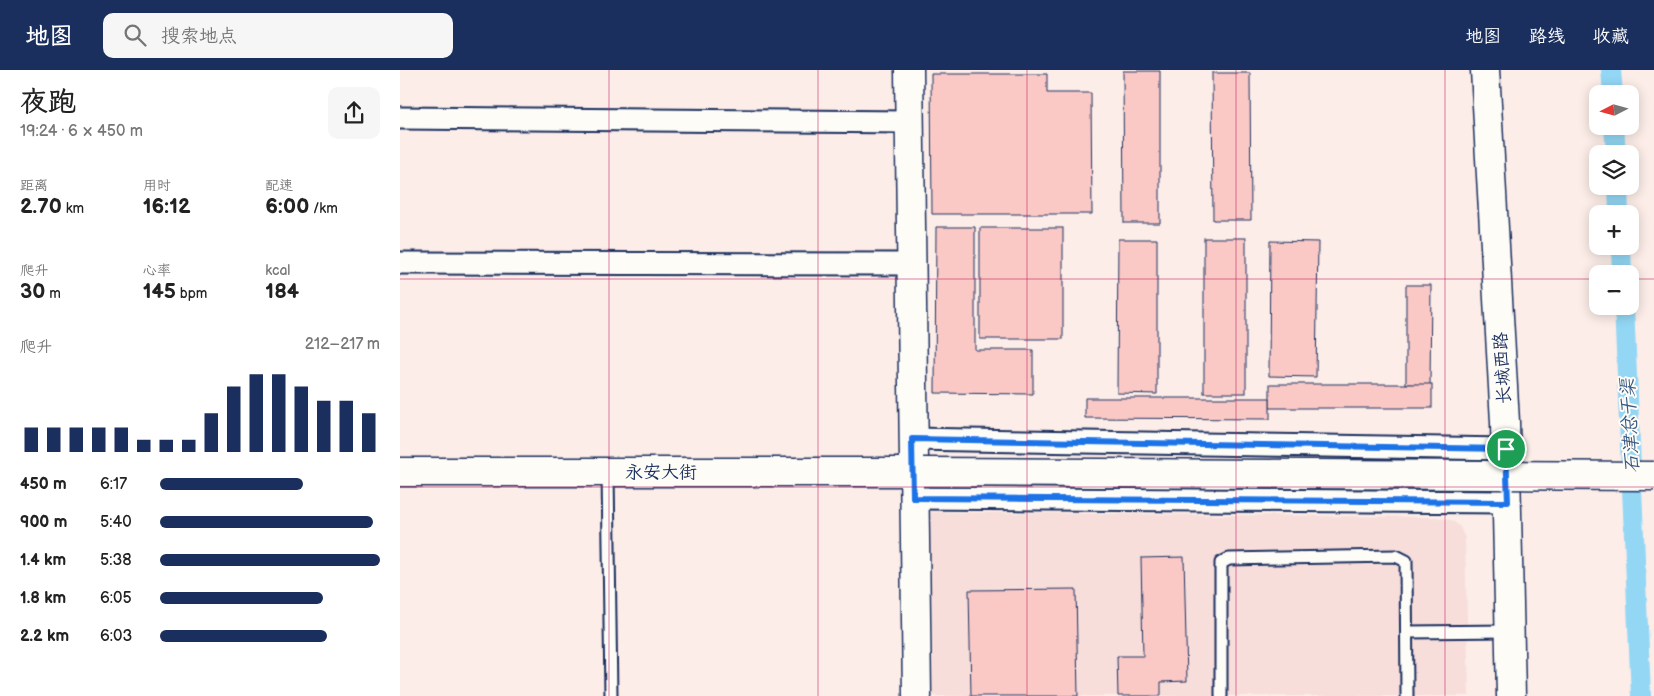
<!DOCTYPE html>
<html lang="zh">
<head>
<meta charset="utf-8">
<style>
  :root { --surface:#fff; --page:#f6f6f6; --text:#222; --muted:#767676; --accent:#1b2f5e }
  body { margin:0; font-family:"Balsamiq Sans","LXGW WenKai TC",sans-serif; background:var(--page); color:var(--text); height:100vh; display:flex; flex-direction:column; font-size:19px; white-space:nowrap }
  * { box-sizing:border-box; margin:0 }
  p { font-size:16px; color:var(--muted) }
  .icon { flex:none; width:28px; height:28px; fill:none; stroke:currentColor; stroke-width:2; stroke-linecap:round; stroke-linejoin:round }
  .map { position:relative; flex:1; overflow:hidden }
  .details { display:flex; flex-direction:column; background:var(--surface); width:400px }
  .details>* { flex:none }
  .needle { width:32px; rotate:264deg }
  .fabs { position:absolute; left:1189px; top:15px; display:grid; gap:10px }
  .fabs a { display:grid; place-items:center; width:50px; height:50px; border-radius:10px; background:var(--surface); box-shadow:0 2px 12px #0003; font-size:25px }
  .pin { position:absolute; display:grid; place-items:center; width:42px; height:42px; color:#fff; margin:-21px; border:2px solid #fff; border-radius:50%; box-shadow:0 1px 5px #0007 }
  .round { display:grid; place-items:center; flex:none; width:52px; height:52px; border-radius:10px; background:var(--page) }
  .headline { display:flex; align-items:center; justify-content:space-between; height:85px; padding:0 20px }
  h1 { font-size:28px; font-weight:700; line-height:38px }
  .metrics { display:grid; grid-template-columns:repeat(3,1fr); gap:8px; height:85px; padding:5px 20px }
  .metrics div { display:grid; align-content:center }
  .metrics b { font-size:21px; font-weight:700 }
  .metrics small { font-size:14px; font-weight:400 }
  .metrics p { font-size:14px }
  .chart { height:140px; padding:10px 20px }
  .chart p { display:flex; justify-content:space-between }
  .chart svg { width:100%; height:90px; margin-top:5px; stroke:var(--accent); stroke-width:6 }
  ul { padding:0 20px; list-style:none; font-size:16px }
  li { display:grid; grid-template-columns:80px 60px 1fr; align-items:center; height:38px }
  li i { height:12px; border-radius:6px; background:var(--accent) }
  header { display:flex; align-items:center; gap:30px; box-sizing:border-box; height:70px; padding:0 25px; background:var(--accent); color:#fff }
  header strong { font-size:24px }
  nav { display:flex; gap:28px; margin-inline-start:auto; font-size:18px }
  .search { width:350px; height:45px; background:var(--page); display:flex; align-items:center; gap:12px; box-sizing:border-box; padding:0 18px; border-radius:10px; color:var(--muted); font-size:19px }
  main { display:flex; flex:1; min-height:0 }
  .map>svg:first-child { display:block }
  .built { fill:#f7dedb }
  .lines { fill:none; stroke-linecap:round; stroke-linejoin:round }
  .canal { stroke:#93d7f5; stroke-width:20 }
  .building { fill:#fac9c6; stroke:#1b2f5e }
  .service-casing { stroke:#1b2f5e; stroke-width:15 }
  .minor-casing { stroke:#1b2f5e; stroke-width:25 }
  .tertiary-casing { stroke:#1b2f5e; stroke-width:31 }
  .service { stroke:#fdfcf7; stroke-width:11 }
  .minor { stroke:#fdfcf7; stroke-width:21 }
  .tertiary { stroke:#fdfcf7; stroke-width:28 }
  .tertiary-bridge-casing { stroke:#1b2f5e; stroke-width:31; stroke-linecap:butt }
  .tertiary-bridge { stroke:#fdfcf7; stroke-width:28 }
  .route-casing { stroke:#fff; stroke-width:10 }
  .route { stroke:#1a73e8; stroke-width:6 }
  .grid { fill:none; stroke:#c2185b; stroke-width:1; stroke-opacity:0.55 }
  .labels { text-anchor:middle; stroke-width:4; stroke-linejoin:round; paint-order:stroke }
  .street-label { font-size:18px; fill:#1b2f5e; stroke:#fdfcf7 }
  .water-label { font-size:19px; font-style:italic; fill:#395984; stroke:#fdfcf7 }
</style>
</head>
<body>
<header>
<strong>地图</strong>
<div class="search"><svg class="icon" aria-label="search" viewBox="0 0 24 24"><circle cx="10" cy="10" r="6"/><path d="M15 15l6 6"/></svg>搜索地点</div>
<nav><a>地图</a><a>路线</a><a>收藏</a></nav>
</header>
<main>
<section class="details">
<div class="headline"><div><h1>夜跑</h1><p>19:24 · 6 × 450 m</p></div><a class="round"><svg class="icon" aria-label="share" viewBox="0 0 24 24"><path d="M12 15V3M7 8l5-5 5 5M5 13v7h14v-7"/></svg></a></div>
<div class="metrics">
<div><p>距离</p><b>2.70<small> km</small></b></div>
<div><p>用时</p><b>16:12</b></div>
<div><p>配速</p><b>6:00<small> /km</small></b></div>
</div>
<div class="metrics">
<div><p>爬升</p><b>30<small> m</small></b></div>
<div><p>心率</p><b>145<small> bpm</small></b></div>
<div><p>kcal</p><b>184</b></div>
</div>
<div class="chart"><p><span>爬升</span>212–217 m</p>
<svg viewBox="0 0 160 44" preserveAspectRatio="none"><path d="M5 44V32M15 44V32M25 44V32M35 44V32M45 44V32M55 44V38M65 44V38M75 44V38M85 44V25M95 44V12M105 44V6M115 44V6M125 44V12M135 44V19M145 44V19M155 44V25"/></svg>
</div>
<ul>
<li><b>450 m</b>6:17<i style="width:65%"></i></li>
<li><b>900 m</b>5:40<i style="width:97%"></i></li>
<li><b>1.4 km</b>5:38<i style="width:100%"></i></li>
<li><b>1.8 km</b>6:05<i style="width:74%"></i></li>
<li><b>2.2 km</b>6:03<i style="width:76%"></i></li>
</ul>
</section>
<div class="map">
<svg width="1254" height="626" viewBox="0 0 1254 626">
  <rect width="100%" height="100%" fill="#fcede8"/>
  <filter id="ink" filterUnits="userSpaceOnUse"><feTurbulence type="fractalNoise" baseFrequency=".02" numOctaves="2"/><feDisplacementMap in="SourceGraphic" scale="10" xChannelSelector="R" yChannelSelector="G"/><feConvolveMatrix kernelMatrix="1 2 1 2 8 2 1 2 1" color-interpolation-filters="sRGB"/></filter>
  <g filter="url(#ink)">
    <polygon class="built" points="527,442 1035,447 1052,450 1060,457 1065,468 1069,626 531,626"/>
    <g class="lines">
      <g class="canal">
        <polyline points="1211,0 1213,24"/>
        <polyline points="1214,56 1216,84"/>
        <polyline points="1218,116 1219,144"/>
        <polyline points="1221,176 1222,204"/>
        <polyline points="1224,236 1241,626"/>
      </g>
    </g>
    <g class="building">
      <polygon points="723,1 760,1 760,153 724,153"/>
      <polygon points="812,3 850,3 851,150 813,150"/>
      <polygon points="531,4 647,4 647,23 691,23 692,144 532,144"/>
      <polygon points="536,157 575,157 575,280 633,280 633,324 535,323"/>
      <rect x="580" y="158" width="83" height="111"/>
      <rect x="804" y="168" width="42" height="155"/>
      <polygon points="718,169 757,169 757,324 717,323"/>
      <polygon points="870,171 918,172 916,307 869,306"/>
      <polygon points="1006,215 1031,215 1030,315 1006,314"/>
      <rect x="870" y="314" width="162" height="24"/>
      <polygon points="685,328 870,328 870,349 685,348"/>
      <polygon points="784,487 787,611 761,612 761,626 718,626 717,586 743,586 741,488"/>
      <polygon points="676,519 678,626 571,626 569,520"/>
    </g>
    <g class="lines">
      <defs>
        <g id="service">
          <polyline points="208,402 211,626"/>
          <polyline points="1007,562 1110,561"/>
          <polyline points="821,626 821,493 829,489 996,486 1006,491 1007,626"/>
        </g>
        <g id="minor">
          <polyline points="0,48 510,52"/>
          <polyline points="0,193 511,194"/>
          <polyline points="512,369 1106,379"/>
          <polyline points="513,428 1107,432"/>
        </g>
        <g id="tertiary">
          <polyline points="509,0 517,626"/>
          <polyline points="1085,0 1105,352 1111,626"/>
          <polyline points="0,402 523,402"/>
        </g>
      </defs>
      <use href="#service" class="service-casing"/>
      <use href="#minor" class="minor-casing"/>
      <use href="#tertiary" class="tertiary-casing"/>
      <use href="#service" class="service"/>
      <use href="#minor" class="minor"/>
      <use href="#tertiary" class="tertiary"/>
      <defs>
        <polyline id="tertiary-bridge" points="523,402 1254,406"/>
      </defs>
      <use href="#tertiary-bridge" class="tertiary-bridge-casing"/>
      <use href="#tertiary-bridge" class="tertiary-bridge"/>
    </g>
  </g>
  <g class="lines" filter="url(#ink)">
    <defs>
      <polygon id="route" points="512,369 1106,379 1108,432 513,428"/>
    </defs>
    <use href="#route" class="route-casing"/>
    <use href="#route" class="route"/>
  </g>
  <path class="grid" d="M209,0v626M418,0v626M627,0v626M836,0v626M1045,0v626M0,209h1198M1230,209h24M0,417h1254"/>
  <g class="labels">
    <g class="street-label">
      <text transform="translate(1102 298) rotate(-93)" y="6">长城西路</text>
      <text x="261" y="408">永安大街</text>
    </g>
    <g class="water-label">
      <text transform="translate(1229 356) rotate(-93)" y="7">石津总干渠</text>
    </g>
  </g>
</svg>
<div class="fabs">
<a><svg class="needle" viewBox="-14 -14 28 28"><path d="M0-13l5 13h-10z" fill="#e53935"/><path d="M0 13l5-13h-10z" fill="#767676"/></svg></a>
<a><svg class="icon" aria-label="layers" viewBox="0 0 24 24"><path d="M12 4l9 5-9 5-9-5zM3 14l9 5 9-5"/></svg></a>
<a>+</a>
<a>−</a>
</div>
<div class="pin" style="left:1106px;top:379px;background:#1e9e55"><svg class="icon" aria-label="arrive" viewBox="0 0 24 24"><path d="M6 21V4h12l-3 4 3 4H6"/></svg></div>
</div>
</main>
</body>
</html>
